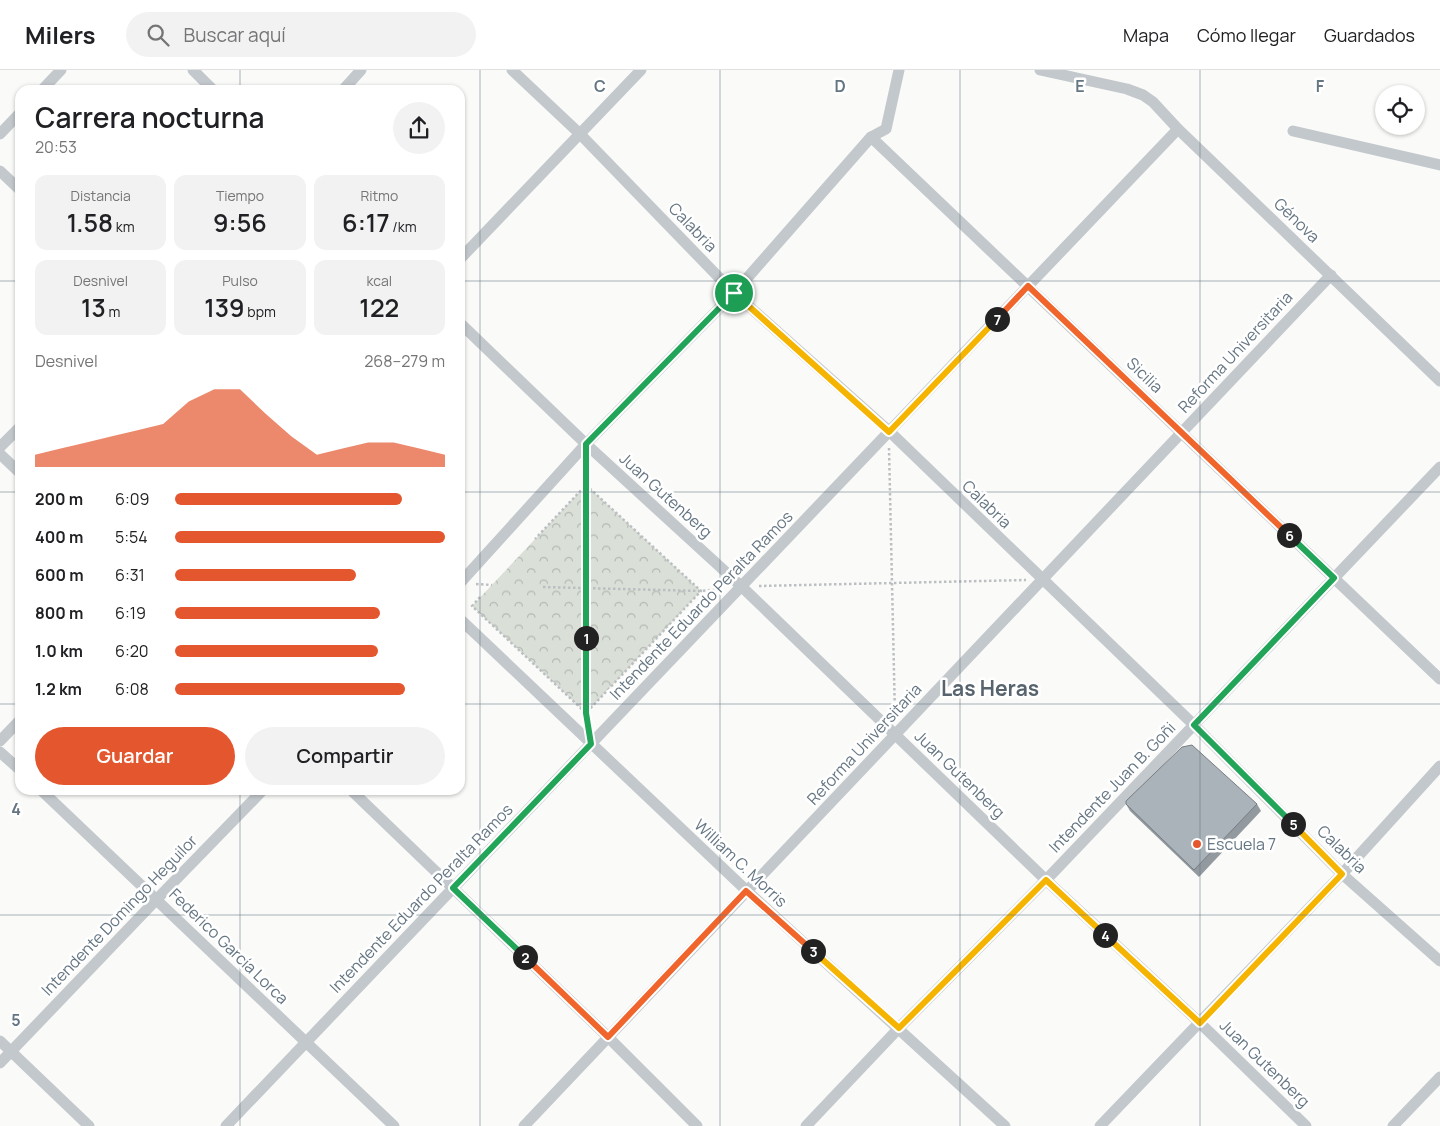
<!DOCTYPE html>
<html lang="es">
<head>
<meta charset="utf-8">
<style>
  :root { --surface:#fff; --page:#f2f2f2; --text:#202124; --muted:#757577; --line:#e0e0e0; --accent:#e4572e }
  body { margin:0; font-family:Manrope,sans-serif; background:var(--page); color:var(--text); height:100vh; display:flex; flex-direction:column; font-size:19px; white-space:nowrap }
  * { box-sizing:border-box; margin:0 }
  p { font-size:16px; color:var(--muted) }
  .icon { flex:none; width:28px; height:28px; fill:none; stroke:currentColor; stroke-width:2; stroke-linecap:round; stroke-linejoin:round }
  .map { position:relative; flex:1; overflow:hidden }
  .side { position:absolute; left:15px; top:15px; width:450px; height:710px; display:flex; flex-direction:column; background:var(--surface); border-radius:15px; box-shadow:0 1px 4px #0004 }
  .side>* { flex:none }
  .controls { position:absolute; left:1375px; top:15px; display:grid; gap:10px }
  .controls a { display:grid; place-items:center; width:50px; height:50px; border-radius:50%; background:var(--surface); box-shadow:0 1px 4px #0004; font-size:25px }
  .pin { position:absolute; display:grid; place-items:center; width:42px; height:42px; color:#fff; margin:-21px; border:2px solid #fff; border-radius:50%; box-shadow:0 1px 5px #0007 }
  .km { position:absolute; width:25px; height:25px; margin:-12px; border-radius:50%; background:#222; color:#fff; font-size:14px; line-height:25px; text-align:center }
  .round { display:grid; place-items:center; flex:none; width:52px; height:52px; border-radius:26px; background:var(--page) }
  .overview { display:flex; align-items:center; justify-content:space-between; height:85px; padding:0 20px }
  h1 { font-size:28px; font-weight:600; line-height:38px }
  .stats { display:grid; grid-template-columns:repeat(3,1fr); gap:8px; height:85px; padding:5px 20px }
  .stats div { display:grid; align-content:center; border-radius:12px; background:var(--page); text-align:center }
  .stats b { font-size:25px; font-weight:600 }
  .stats small { font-size:14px; font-weight:400 }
  .stats p { font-size:14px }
  .chart { height:140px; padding:10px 20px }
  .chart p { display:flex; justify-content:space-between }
  .chart svg { width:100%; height:90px; margin-top:5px; fill:var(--accent); opacity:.7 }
  .cta { display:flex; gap:10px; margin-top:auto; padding:10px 20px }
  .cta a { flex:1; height:58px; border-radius:30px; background:var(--accent); color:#fff; font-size:20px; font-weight:600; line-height:58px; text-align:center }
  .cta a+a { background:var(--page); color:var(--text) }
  ul { padding:0 20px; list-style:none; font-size:16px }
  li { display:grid; grid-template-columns:80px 60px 1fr; align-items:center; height:38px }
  li i { height:12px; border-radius:6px; background:var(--accent) }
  header { display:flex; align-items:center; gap:30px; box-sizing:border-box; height:70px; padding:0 25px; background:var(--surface); border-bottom:1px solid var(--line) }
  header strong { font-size:24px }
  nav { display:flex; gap:28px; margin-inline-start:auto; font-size:18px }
  .search { width:350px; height:45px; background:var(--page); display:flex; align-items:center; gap:12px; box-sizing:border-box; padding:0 18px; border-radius:28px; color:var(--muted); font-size:19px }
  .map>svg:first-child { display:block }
  .park { fill:url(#park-crowns) }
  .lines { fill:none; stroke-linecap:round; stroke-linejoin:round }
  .path { stroke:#bbbfc2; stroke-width:2.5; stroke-dasharray:2.5 2.5; stroke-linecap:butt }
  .street { stroke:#c3c8cc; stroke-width:11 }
  .wall { fill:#929a9f }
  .building { fill:#aab3b9; stroke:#777d82 }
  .split-1-casing { stroke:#fff; stroke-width:10 }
  .split-2-casing { stroke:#fff; stroke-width:10 }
  .split-3-casing { stroke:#fff; stroke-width:10 }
  .split-4-casing { stroke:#fff; stroke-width:10 }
  .split-5-casing { stroke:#fff; stroke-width:10 }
  .split-6-casing { stroke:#fff; stroke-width:10 }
  .split-7-casing { stroke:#fff; stroke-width:10 }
  .split-8-casing { stroke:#fff; stroke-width:10 }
  .split-1 { stroke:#22a559; stroke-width:6 }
  .split-2 { stroke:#22a559; stroke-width:6 }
  .split-3 { stroke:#f0652b; stroke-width:6 }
  .split-4 { stroke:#f5b400; stroke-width:6 }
  .split-5 { stroke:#f5b400; stroke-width:6 }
  .split-6 { stroke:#22a559; stroke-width:6 }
  .split-7 { stroke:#f0652b; stroke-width:6 }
  .split-8 { stroke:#f5b400; stroke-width:6 }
  .grid { fill:none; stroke:#657683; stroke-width:1; stroke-opacity:0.55 }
  .poi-dot { fill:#e4572e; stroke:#fff; stroke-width:2 }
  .labels { text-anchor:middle; stroke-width:5; stroke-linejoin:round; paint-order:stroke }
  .street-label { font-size:16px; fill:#657683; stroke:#fff }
  .poi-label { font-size:16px; fill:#657683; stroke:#fff; text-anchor:start }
  .district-label { font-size:21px; font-weight:bold; fill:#57646e; stroke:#fff }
  .grid-label { font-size:16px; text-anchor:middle; font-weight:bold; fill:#657683; stroke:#fff; stroke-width:5; stroke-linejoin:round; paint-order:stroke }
</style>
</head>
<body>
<header>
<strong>Milers</strong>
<div class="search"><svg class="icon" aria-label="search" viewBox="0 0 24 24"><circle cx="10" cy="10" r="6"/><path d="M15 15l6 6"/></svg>Buscar aquí</div>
<nav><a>Mapa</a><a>Cómo llegar</a><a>Guardados</a></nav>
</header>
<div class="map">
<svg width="1440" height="1056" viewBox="0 0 1440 1056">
  <defs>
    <pattern id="park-crowns" width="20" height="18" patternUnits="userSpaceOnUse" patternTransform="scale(1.25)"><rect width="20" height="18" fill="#dadfd7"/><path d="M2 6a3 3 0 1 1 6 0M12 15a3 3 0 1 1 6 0" fill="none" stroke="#b4b9b4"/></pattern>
  </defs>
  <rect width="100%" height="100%" fill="#fafaf8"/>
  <polygon class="park" points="586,415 701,521 586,643 472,536"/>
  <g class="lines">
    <g class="path">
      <polyline points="889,378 895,647"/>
      <polyline points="586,393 586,643 588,652"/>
      <polyline points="476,514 492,515"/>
      <polyline points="759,516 1026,510"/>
      <polyline points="543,517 701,521 721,519"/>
      <polyline points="480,527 472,536 586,643 701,521 586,415 535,469"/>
    </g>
    <g class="street">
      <polyline points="193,0 213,20"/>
      <polyline points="512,0 580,64 734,223 889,361 1194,655 1342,804 1440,891"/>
      <polyline points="1040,0 1127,19 1143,25 1153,32 1178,59 1440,311"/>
      <polyline points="42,20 61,0"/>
      <polyline points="343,20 361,0"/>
      <polyline points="1293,61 1440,95"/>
      <polyline points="0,64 20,43"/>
      <polyline points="871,67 1440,609"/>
      <polyline points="0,101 20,120"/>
      <polyline points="460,189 641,0"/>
      <polyline points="460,253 586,374 741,516 1046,810 1200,953 1306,1056"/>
      <polyline points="0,377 20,357"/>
      <polyline points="0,384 20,403"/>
      <polyline points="460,513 586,374 734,223 871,67 886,59 899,0"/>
      <polyline points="460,549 747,821 1005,1056"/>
      <polyline points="0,671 20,650"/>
      <polyline points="0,682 20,700"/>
      <polyline points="41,720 394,1056"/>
      <polyline points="351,720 608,967 697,1056"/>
      <polyline points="0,971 89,1056"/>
      <polyline points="0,993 157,829 263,720"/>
      <polyline points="226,1056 1178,59"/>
      <polyline points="524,1056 1331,205"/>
      <polyline points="806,1056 899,958 1046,810 1440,397"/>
      <polyline points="1100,1056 1342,804 1440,696"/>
      <polyline points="1393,1056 1440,1007"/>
    </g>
  </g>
  <polygon class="wall" points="1126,734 1257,734 1261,741 1199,807 1130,741"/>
  <polygon class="building" points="1192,675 1257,734 1194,800 1126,734 1126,731 1182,677"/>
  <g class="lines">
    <defs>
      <polyline id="split-1" points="586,568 586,374 734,223"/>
      <polyline id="split-2" points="525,887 453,818 591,674 586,643 586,568"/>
      <polyline id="split-3" points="525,887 608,967 746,821 813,881"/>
      <polyline id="split-4" points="813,881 899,958 1046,810 1105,865"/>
      <polyline id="split-5" points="1105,865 1200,953 1342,804 1293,754"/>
      <polyline id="split-6" points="1289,465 1334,508 1194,655 1293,754"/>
      <polyline id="split-7" points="997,249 1028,216 1289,465"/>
      <polyline id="split-8" points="734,223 889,362 997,249"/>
    </defs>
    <use href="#split-1" class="split-1-casing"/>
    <use href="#split-2" class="split-2-casing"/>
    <use href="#split-3" class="split-3-casing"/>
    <use href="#split-4" class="split-4-casing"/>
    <use href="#split-5" class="split-5-casing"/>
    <use href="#split-6" class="split-6-casing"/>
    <use href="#split-7" class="split-7-casing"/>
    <use href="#split-8" class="split-8-casing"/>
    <use href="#split-1" class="split-1"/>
    <use href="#split-2" class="split-2"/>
    <use href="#split-3" class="split-3"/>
    <use href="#split-4" class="split-4"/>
    <use href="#split-5" class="split-5"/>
    <use href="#split-6" class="split-6"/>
    <use href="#split-7" class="split-7"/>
    <use href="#split-8" class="split-8"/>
  </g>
  <path class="grid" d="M240,0v20M480,0v1056M720,0v1056M960,0v1056M1200,0v1056M0,211h20M460,211h980M0,422h20M460,422h980M0,634h20M460,634h980M240,720v336M0,845h1440"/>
  <circle class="poi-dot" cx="1197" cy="774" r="5"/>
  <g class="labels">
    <g class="street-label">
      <text transform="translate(1297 150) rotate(44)" y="6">Génova</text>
      <text transform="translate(693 157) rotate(46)" y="6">Calabria</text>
      <text transform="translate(1235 282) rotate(-47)" y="6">Reforma Universitaria</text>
      <text transform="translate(1145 305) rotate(44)" y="6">Sicilia</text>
      <text transform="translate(666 425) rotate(42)" y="6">Juan Gutenberg</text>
      <text transform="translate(987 434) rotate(44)" y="6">Calabria</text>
      <text transform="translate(701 535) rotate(-46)" y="6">Intendente Eduardo Peralta Ramos</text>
      <text transform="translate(864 674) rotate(-47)" y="6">Reforma Universitaria</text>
      <text transform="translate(960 704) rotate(44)" y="6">Juan Gutenberg</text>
      <text transform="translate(1112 717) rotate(-46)" y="6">Intendente Juan B. Goñi</text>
      <text transform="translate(1342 779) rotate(44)" y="6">Calabria</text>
      <text transform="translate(741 793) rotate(43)" y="6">William C. Morris</text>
      <text transform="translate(421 828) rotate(-46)" y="6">Intendente Eduardo Peralta Ramos</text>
      <text transform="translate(119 845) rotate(-46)" y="6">Intendente Domingo Heguilor</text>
      <text transform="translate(229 876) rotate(44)" y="6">Federico García Lorca</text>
      <text transform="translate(1265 993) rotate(44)" y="6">Juan Gutenberg</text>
    </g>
    <g class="poi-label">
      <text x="1207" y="780">Escuela 7</text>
    </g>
    <g class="district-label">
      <text x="990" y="626">Las Heras</text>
    </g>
  </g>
  <g class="grid-label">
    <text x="600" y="22">C</text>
    <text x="840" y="22">D</text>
    <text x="1080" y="22">E</text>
    <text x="1320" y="22">F</text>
    <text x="16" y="745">4</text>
    <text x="16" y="956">5</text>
  </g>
</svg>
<div class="controls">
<a><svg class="icon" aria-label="locate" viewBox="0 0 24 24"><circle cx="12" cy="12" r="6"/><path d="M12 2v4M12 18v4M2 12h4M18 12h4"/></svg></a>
</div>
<div class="pin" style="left:734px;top:223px;background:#1e9e55"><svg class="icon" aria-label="arrive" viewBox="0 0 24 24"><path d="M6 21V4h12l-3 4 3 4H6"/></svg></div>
<b class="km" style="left:586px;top:568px">1</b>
<b class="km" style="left:525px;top:887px">2</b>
<b class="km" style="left:813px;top:881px">3</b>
<b class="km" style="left:1105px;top:865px">4</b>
<b class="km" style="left:1293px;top:754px">5</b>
<b class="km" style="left:1289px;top:465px">6</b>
<b class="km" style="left:997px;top:249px">7</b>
<section class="side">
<div class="overview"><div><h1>Carrera nocturna</h1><p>20:53</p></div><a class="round"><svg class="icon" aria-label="share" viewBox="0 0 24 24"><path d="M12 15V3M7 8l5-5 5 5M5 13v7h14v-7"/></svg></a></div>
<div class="stats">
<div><p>Distancia</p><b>1.58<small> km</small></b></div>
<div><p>Tiempo</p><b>9:56</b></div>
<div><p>Ritmo</p><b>6:17<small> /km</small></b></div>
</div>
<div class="stats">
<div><p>Desnivel</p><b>13<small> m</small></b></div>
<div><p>Pulso</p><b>139<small> bpm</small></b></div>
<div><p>kcal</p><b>122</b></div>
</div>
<div class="chart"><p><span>Desnivel</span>268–279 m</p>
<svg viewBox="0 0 160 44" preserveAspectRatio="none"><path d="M0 44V38L10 35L20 32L30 29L40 26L50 23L60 12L70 6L80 6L90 18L100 29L110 38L120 35L130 32L140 32L150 35L160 38V44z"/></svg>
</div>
<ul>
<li><b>200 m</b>6:09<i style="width:84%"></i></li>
<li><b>400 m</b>5:54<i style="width:100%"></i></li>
<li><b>600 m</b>6:31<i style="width:67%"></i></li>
<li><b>800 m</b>6:19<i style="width:76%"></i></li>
<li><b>1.0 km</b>6:20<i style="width:75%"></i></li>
<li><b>1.2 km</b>6:08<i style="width:85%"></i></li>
</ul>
<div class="cta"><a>Guardar</a><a>Compartir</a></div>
</section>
</div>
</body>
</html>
